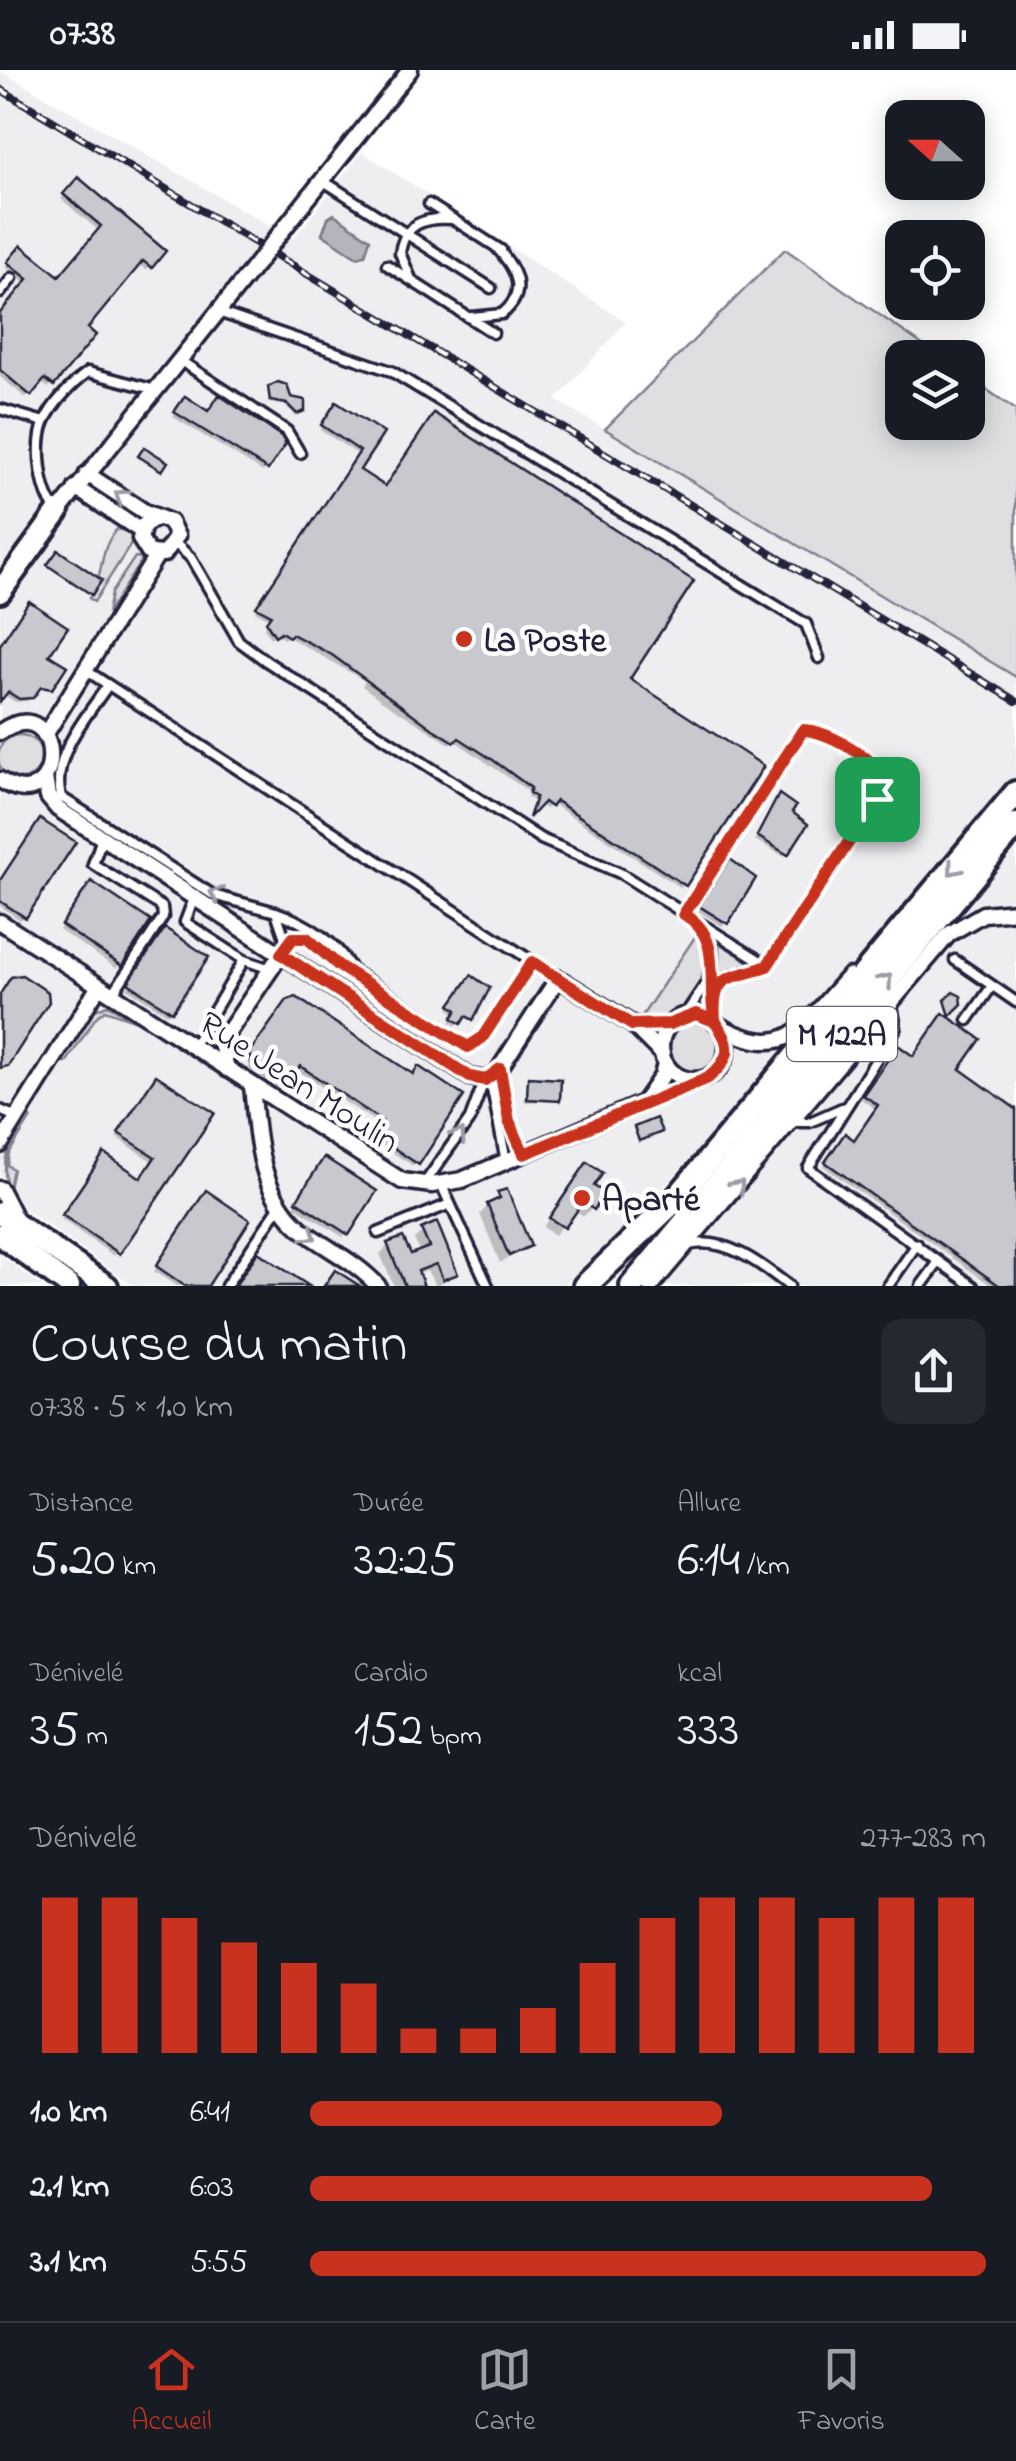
<!DOCTYPE html>
<html lang="fr">
<head>
<meta charset="utf-8">
<style>
  :root { --surface:#171b24; --page:#242831; --text:#f1f3f6; --muted:#9ea1a6; --line:#363941; --accent:#c8321e }
  body { margin:0; font-family:"Indie Flower",sans-serif; background:var(--page); color:var(--text); height:100vh; display:flex; flex-direction:column; font-size:38px; white-space:nowrap }
  * { box-sizing:border-box; margin:0 }
  p { font-size:32px; color:var(--muted) }
  .icon { flex:none; width:55px; height:55px; fill:none; stroke:currentColor; stroke-width:2; stroke-linecap:round; stroke-linejoin:round }
  .map { position:relative; height:1216px; overflow:hidden }
  .drawer { display:flex; flex-direction:column; background:var(--surface); flex:1 }
  .drawer>* { flex:none }
  .needle { width:65px; rotate:291deg }
  .tools { position:absolute; left:885px; top:30px; display:grid; gap:20px }
  .tools a { display:grid; place-items:center; width:100px; height:100px; border-radius:20px; background:var(--surface); box-shadow:0 5px 25px #0003; font-size:50px }
  .pin { position:absolute; display:grid; place-items:center; width:85px; height:85px; color:#fff; margin:-42px; border-radius:20px; box-shadow:0 5px 15px #0006 }
  .round { display:grid; place-items:center; flex:none; width:105px; height:105px; border-radius:20px; background:var(--page) }
  .headline { display:flex; align-items:center; justify-content:space-between; height:170px; padding:0 30px }
  h1 { font-size:55px; font-weight:600; line-height:75px }
  .metrics { display:grid; grid-template-columns:repeat(3,1fr); gap:15px; height:170px; padding:10px 30px }
  .metrics div { display:grid; align-content:center }
  .metrics b { font-size:50px; font-weight:600 }
  .metrics small { font-size:28px; font-weight:400 }
  .metrics p { font-size:28px }
  .chart { height:280px; padding:20px 30px }
  .chart p { display:flex; justify-content:space-between }
  .chart svg { width:100%; height:180px; margin-top:10px; stroke:var(--accent); stroke-width:6 }
  ul { padding:0 30px; list-style:none; font-size:32px }
  li { display:grid; grid-template-columns:160px 120px 1fr; align-items:center; height:75px }
  li i { height:25px; border-radius:12px; background:var(--accent) }
  .status { display:flex; justify-content:space-between; align-items:center; height:70px; padding:0 50px; background:var(--surface); direction:ltr }
  .status svg { height:28px; fill:currentColor }
  .tabs { display:flex; justify-content:space-around; align-items:center; height:140px; border-top:2px solid var(--line); background:var(--surface); font-size:28px; color:var(--muted) }
  .tabs a { display:grid; justify-items:center; gap:5px }
  .tabs .current { color:var(--accent) }
  .map>svg:first-child { display:block }
  .built { fill:#eeeef1 }
  .green { fill:#dfdfe2; stroke:#80808e; stroke-width:2.5 }
  .water { fill:#b4b4bc; stroke:#7a7a88; stroke-width:2.5 }
  .shadow { fill:#0003 }
  .building { fill:#c8c8cf; stroke:#22223b; stroke-width:2.5 }
  .lines { fill:none; stroke-linecap:round; stroke-linejoin:round }
  .lane-casing { stroke:#22223b; stroke-width:15 }
  .street-casing { stroke:#22223b; stroke-width:21 }
  .secondary-casing { stroke:#22223b; stroke-width:28 }
  .primary-casing { stroke:#22223b; stroke-width:30 }
  .lane { stroke:#fff; stroke-width:8 }
  .street { stroke:#fff; stroke-width:14 }
  .secondary { stroke:#fff; stroke-width:20 }
  .primary { stroke:#fff; stroke-width:22 }
  .rail-casing { stroke:#22223b; stroke-width:8 }
  .rail { stroke:#fff; stroke-width:4; stroke-dasharray:11; stroke-linecap:butt }
  .street-bridge-casing { stroke:#22223b; stroke-width:21; stroke-linecap:butt }
  .street-bridge { stroke:#fff; stroke-width:14 }
  .oneway { stroke:#9c9ca7 }
  .route-casing { stroke:#fff; stroke-width:20 }
  .route { stroke:#c8321e; stroke-width:12 }
  .poi-dot { fill:#c8321e; stroke:#fff; stroke-width:4 }
  .labels { text-anchor:middle; stroke-width:9; stroke-linejoin:round; paint-order:stroke }
  .shield { fill:#fff; stroke:#646476; stroke-width:2.5 }
  .shield-label { font-size:32px; font-weight:bold; fill:#22223b }
  .poi-label { font-size:35px; font-weight:bold; fill:#22223b; stroke:#fff; text-anchor:start }
  .street-label { font-size:35px; fill:#22223b; stroke:#fff }
</style>
</head>
<body>
<div class="status"><b>07:38</b><svg viewBox="0 0 49 12"><path d="M0 12V9h3v3zM5 12V6h3v6zM10 12V3h3v9zM15 12V0h3v12zM26 1h20v11H26zM47 4h2v5h-2z"/></svg></div>
<div class="map">
<svg width="1016" height="1216" viewBox="0 0 1016 1216">
  <rect width="100%" height="100%" fill="#fff"/>
  <filter id="ink" filterUnits="userSpaceOnUse"><feTurbulence type="fractalNoise" baseFrequency=".01" numOctaves="2"/><feDisplacementMap in="SourceGraphic" scale="20" xChannelSelector="R" yChannelSelector="G"/><feConvolveMatrix kernelMatrix="1 2 1 2 8 2 1 2 1" color-interpolation-filters="sRGB"/></filter>
  <g filter="url(#ink)">
    <g class="built">
      <polygon points="0,1 293,169 362,82 626,252 556,330 1016,607 1016,707 782,986 631,1153 563,1216 134,1216 0,1122"/>
      <polygon points="1016,779 1016,1216 660,1216 990,810"/>
      <polygon points="0,1185 42,1216 0,1216"/>
    </g>
    <g class="green">
      <polygon points="785,179 940,287 902,288 902,352 968,352 968,307 1016,340 1016,607 605,359"/>
      <path d="M117,459l13,3 3,9 -39,61 -5,-4c16,-23 9,-49 28,-69z"/>
      <polygon points="135,487 143,488 107,544 111,523"/>
      <circle cx="20" cy="687" r="22"/>
      <path d="M697,864c18,32 0,67 -30,84l-27,1z"/>
      <polygon points="719,873 754,895 753,897 720,906"/>
      <polygon points="107,935 137,951 105,940 96,947 66,993 60,989 95,940"/>
      <circle cx="695" cy="977" r="27"/>
      <path d="M26,1044l5,4 -22,35 -2,12 6,4 -5,23c-8,-30 0,-53 18,-78z"/>
    </g>
    <polygon class="water" points="334,144 370,169 365,185 357,187 322,164 328,148"/>
    <g class="shadow">
      <polygon points="78,110 163,181 146,200 138,194 84,259 92,266 48,318 40,312 26,328 0,307 0,246 26,214 5,197 21,178 59,209 99,161 61,129"/>
      <polygon points="269,319 289,329 301,342 295,345 285,335 268,333"/>
      <polygon points="182,332 266,398 263,402 173,347"/>
      <polygon points="333,339 380,363 356,400 627,609 684,814 681,818 551,733 546,739 538,734 530,743 534,731 527,727 529,722 454,670 450,674 381,630 362,616 365,611 287,566 284,569 276,564 270,568 264,557 269,549 255,541 359,385 320,360"/>
      <polygon points="0,577 50,617 36,620 27,631 15,632 3,624 0,628"/>
      <polygon points="776,731 788,743 783,786 755,770"/>
      <polygon points="727,796 726,852 722,856 698,841"/>
      <polygon points="0,811 24,846 20,850 0,836"/>
      <polygon points="88,817 120,894 116,898 59,860"/>
      <polygon points="162,865 171,941 167,944 127,918"/>
      <polygon points="468,912 487,919 471,949 462,948 456,956 450,952 456,944 449,939"/>
      <polygon points="296,930 417,1093 413,1096 372,1069 380,1055 295,999 280,1020 249,999 247,988 284,937"/>
      <polygon points="895,982 956,1000 1016,1043 1016,1216 992,1216 823,1096 842,1070 854,1073 877,1040 861,1029"/>
      <polygon points="529,1010 558,1030 525,1032"/>
      <polygon points="152,1011 211,1044 114,1186 61,1149 101,1090 140,1111 153,1092 116,1067"/>
      <polygon points="321,1093 374,1121 343,1167 294,1136"/>
      <polygon points="587,1095 592,1138 584,1146 574,1140 555,1165 543,1157"/>
      <polygon points="499,1125 528,1176 500,1193 480,1144"/>
      <polygon points="203,1127 205,1216 177,1216 154,1201"/>
      <polygon points="423,1161 455,1203 436,1216 427,1201 416,1205 421,1216 394,1216 380,1184 389,1175 409,1188 420,1183 414,1169"/>
    </g>
    <g class="building">
      <polygon points="78,107 166,181 152,198 143,191 88,258 96,265 54,316 45,309 31,326 0,300 0,243 28,209 7,192 21,175 59,206 101,156 63,124"/>
      <polygon points="278,312 287,315 291,327 305,330 305,341 297,344 287,334 270,331 268,317"/>
      <polygon points="219,325 281,366 286,374 268,400 174,342 185,326 208,341"/>
      <polygon points="336,332 384,363 360,400 385,416 434,343 694,511 630,609 764,696 686,816 556,731 551,737 544,732 529,748 536,727 529,723 531,718 493,690 459,668 455,672 433,659 332,585 292,564 289,567 281,562 275,566 266,552 271,545 256,537 360,381 321,355"/>
      <polygon points="144,377 168,392 162,401 138,386"/>
      <polygon points="58,480 102,510 92,525 47,495"/>
      <polygon points="29,531 68,557 49,585 67,596 52,619 41,617 33,628 19,629 8,622 0,632 0,575"/>
      <polygon points="779,724 796,736 792,742 808,754 788,785 757,766"/>
      <polygon points="40,749 76,772 26,848 0,831 0,810"/>
      <polygon points="730,789 756,808 728,854 699,836"/>
      <polygon points="91,811 151,851 122,896 61,855"/>
      <polygon points="165,858 209,887 172,942 128,913"/>
      <polygon points="22,905 48,922 49,932 8,996 0,998 0,924 11,907"/>
      <polygon points="471,905 490,918 473,950 466,946 461,954 452,948 457,940 450,935"/>
      <polygon points="953,922 961,926 962,934 950,946 945,930"/>
      <polygon points="296,927 413,1004 418,996 464,1026 419,1095 373,1064 382,1051 300,996 285,1018 252,995 249,983 287,930"/>
      <polygon points="943,943 981,969 960,999 1016,1039 1016,1216 1000,1216 825,1092 845,1063 854,1070 878,1035 863,1025 898,975 913,986"/>
      <polygon points="156,1005 215,1043 120,1184 62,1145 104,1083 141,1108 155,1087 118,1063"/>
      <polygon points="528,1007 561,1009 560,1031 527,1029"/>
      <polygon points="656,1048 662,1062 639,1071 634,1057"/>
      <polygon points="324,1087 377,1121 349,1165 296,1131"/>
      <polygon points="587,1092 603,1103 594,1116 605,1123 594,1140 583,1132 565,1158 549,1148"/>
      <polygon points="507,1119 531,1176 509,1186 487,1134 500,1128 497,1122"/>
      <polygon points="206,1120 250,1150 208,1216 185,1216 156,1196"/>
      <polygon points="437,1152 458,1204 443,1210 436,1194 418,1201 424,1216 405,1216 387,1173 403,1167 411,1184 429,1177 421,1159"/>
      <polygon points="258,1182 309,1216 235,1216"/>
      <polygon points="335,1200 360,1216 324,1216"/>
    </g>
    <g class="lines">
      <defs>
        <g id="lane">
          <polyline points="322,110 491,218"/>
          <polyline points="429,134 501,180"/>
          <polyline points="387,195 493,263"/>
          <path d="M411,209l-11,-26c4,-30 25,-36 52,-34"/>
          <polyline points="0,223 12,208"/>
          <polyline points="218,242 391,301 806,554 819,588"/>
          <path d="M472,247l30,-3c27,-22 14,-45 -5,-66"/>
          <polyline points="178,289 287,361 300,383"/>
          <polyline points="0,339 44,352"/>
          <path d="M58,442c-18,-18 -23,-68 -13,-91 8,-18 28,-38 43,-49l64,17"/>
          <polyline points="176,474 191,488 239,571 266,591 541,769 620,803 701,854 712,889 715,951"/>
          <polyline points="87,601 558,908"/>
          <path d="M108,615c-21,31 -58,72 -47,112l152,98 63,17 11,32"/>
          <polyline points="102,768 93,794 162,837 163,847 112,925"/>
          <path d="M276,842c29,10 64,31 76,60"/>
          <path d="M684,844l119,-184c26,1 63,25 80,44l-6,25 -110,166 -40,12 -14,21"/>
          <polyline points="703,855 767,895"/>
          <polyline points="289,872 299,865 468,977 482,968 533,892"/>
          <polyline points="244,890 271,899"/>
          <polyline points="955,890 1016,932"/>
          <polyline points="892,935 896,958 808,1098 973,1216"/>
          <polyline points="685,945 711,906"/>
          <polyline points="968,950 992,916"/>
          <polyline points="192,978 244,890 185,852 194,828"/>
          <polyline points="501,999 509,1051 524,1084"/>
          <polyline points="490,1008 506,1092"/>
          <polyline points="0,1040 14,1046"/>
          <polyline points="794,1052 810,1052 842,1038"/>
          <polyline points="424,1114 470,1049 484,1011"/>
          <polyline points="441,1114 488,1216"/>
          <polyline points="378,1163 450,1134"/>
          <path d="M689,1175c36,-9 72,19 100,41"/>
          <polyline points="226,1216 279,1137"/>
          <polyline points="888,1216 917,1174"/>
          <polyline points="921,1216 938,1193"/>
        </g>
        <g id="street">
          <polyline points="278,166 410,0"/>
          <polyline points="87,404 145,442 170,452 177,466 164,484 149,483 140,469 144,455 156,448"/>
          <polyline points="76,418 141,461"/>
          <polyline points="58,442 254,197"/>
          <path d="M0,662c67,-45 67,92 0,48"/>
          <polyline points="45,665 157,485"/>
          <polyline points="45,707 48,727 58,739 470,1007 485,1010 496,1004 558,908 633,955 662,984"/>
          <polyline points="0,852 402,1111 432,1115 462,1110 697,1010"/>
          <circle cx="694" cy="977" r="33"/>
          <path d="M720,956c69,38 84,-2 129,-50"/>
          <polyline points="227,999 221,973 281,884"/>
          <path d="M252,1016c6,57 7,113 57,149 24,17 49,29 69,51"/>
          <polyline points="644,1032 662,1006 665,993"/>
          <polyline points="0,1075 99,916"/>
          <polyline points="0,1119 17,1152"/>
          <polyline points="651,1216 949,864 983,844 1016,841"/>
        </g>
        <g id="secondary">
          <polyline points="0,522 58,442"/>
          <polyline points="0,1143 107,1216"/>
          <polyline points="0,1165 69,1216"/>
        </g>
        <g id="primary">
          <polyline points="585,1216 677,1128 1016,723"/>
          <polyline points="632,1216 1016,755"/>
        </g>
      </defs>
      <use href="#lane" class="lane-casing"/>
      <use href="#street" class="street-casing"/>
      <use href="#secondary" class="secondary-casing"/>
      <use href="#primary" class="primary-casing"/>
      <use href="#lane" class="lane"/>
      <use href="#street" class="street"/>
      <use href="#secondary" class="secondary"/>
      <use href="#primary" class="primary"/>
      <defs>
        <polyline id="rail" points="0,19 1016,631"/>
      </defs>
      <use href="#rail" class="rail-casing"/>
      <use href="#rail" class="rail"/>
      <defs>
        <polyline id="street-bridge" points="254,197 278,166"/>
      </defs>
      <use href="#street-bridge" class="street-bridge-casing"/>
      <use href="#street-bridge" class="street-bridge"/>
    </g>
    <defs><path id="oneway-chevron" d="M-2-3.5L2.5 0L-2 3.5" fill="none" stroke-width="1.6" stroke-linecap="round" stroke-linejoin="round" transform="scale(2.5)"/></defs>
    <g class="oneway">
      <use href="#oneway-chevron" transform="translate(121 426) rotate(-147)"/>
      <use href="#oneway-chevron" transform="translate(954 799) rotate(130)"/>
      <use href="#oneway-chevron" transform="translate(216 824) rotate(-157)"/>
      <use href="#oneway-chevron" transform="translate(886 910) rotate(-50)"/>
      <use href="#oneway-chevron" transform="translate(459 1065) rotate(-56)"/>
      <use href="#oneway-chevron" transform="translate(738 1116) rotate(-49)"/>
      <use href="#oneway-chevron" transform="translate(310 1165) rotate(35)"/>
    </g>
  </g>
  <g class="lines" filter="url(#ink)">
    <defs>
      <path id="route" d="M877,729l-110,167c-35,15 -56,3 -52,55l-19,-7 -26,10 -38,1 -100,-63 -50,76 -14,9 -129,-81 -32,-28h-14l-12,16 189,123 15,3 15,-11 9,52 15,33 184,-76c9,-7 16,-14 19,-25 2,-17 -10,-24 -13,-37 -7,-38 9,-79 -30,-102l119,-184c26,1 63,25 80,44l-6,25"/>
    </defs>
    <use href="#route" class="route-casing"/>
    <use href="#route" class="route"/>
  </g>
  <g class="poi-dot">
    <circle cx="464" cy="569" r="10"/>
    <circle cx="582" cy="1128" r="10"/>
  </g>
  <g class="labels">
    <rect class="shield" x="787" y="937" width="110" height="54" rx="8"/>
    <g class="shield-label">
      <text x="842" y="975">M 122A</text>
    </g>
    <g class="poi-label">
      <text x="484" y="581">La Poste</text>
      <text x="602" y="1140">Aparté</text>
    </g>
    <g class="street-label">
      <text transform="translate(300 1011) rotate(33)" y="12">Rue Jean Moulin</text>
    </g>
  </g>
</svg>
<div class="tools">
<a><svg class="needle" viewBox="-14 -14 28 28"><path d="M0-13l5 13h-10z" fill="#e53935"/><path d="M0 13l5-13h-10z" fill="#9ea1a6"/></svg></a>
<a><svg class="icon" aria-label="locate" viewBox="0 0 24 24"><circle cx="12" cy="12" r="6"/><path d="M12 2v4M12 18v4M2 12h4M18 12h4"/></svg></a>
<a><svg class="icon" aria-label="layers" viewBox="0 0 24 24"><path d="M12 4l9 5-9 5-9-5zM3 14l9 5 9-5"/></svg></a>
</div>
<div class="pin" style="left:877px;top:729px;background:#1e9e55"><svg class="icon" aria-label="arrive" viewBox="0 0 24 24"><path d="M6 21V4h12l-3 4 3 4H6"/></svg></div>
</div>
<section class="drawer">
<div class="headline"><div><h1>Course du matin</h1><p>07:38 · 5 × 1.0 km</p></div><a class="round"><svg class="icon" aria-label="share" viewBox="0 0 24 24"><path d="M12 15V3M7 8l5-5 5 5M5 13v7h14v-7"/></svg></a></div>
<div class="metrics">
<div><p>Distance</p><b>5.20<small> km</small></b></div>
<div><p>Durée</p><b>32:25</b></div>
<div><p>Allure</p><b>6:14<small> /km</small></b></div>
</div>
<div class="metrics">
<div><p>Dénivelé</p><b>35<small> m</small></b></div>
<div><p>Cardio</p><b>152<small> bpm</small></b></div>
<div><p>kcal</p><b>333</b></div>
</div>
<div class="chart"><p><span>Dénivelé</span>277–283 m</p>
<svg viewBox="0 0 160 44" preserveAspectRatio="none"><path d="M5 44V6M15 44V6M25 44V11M35 44V17M45 44V22M55 44V27M65 44V38M75 44V38M85 44V33M95 44V22M105 44V11M115 44V6M125 44V6M135 44V11M145 44V6M155 44V6"/></svg>
</div>
<ul>
<li><b>1.0 km</b>6:41<i style="width:61%"></i></li>
<li><b>2.1 km</b>6:03<i style="width:92%"></i></li>
<li><b>3.1 km</b>5:55<i style="width:100%"></i></li>
</ul>
</section>
<nav class="tabs">
<a class="current"><svg class="icon" aria-label="home" viewBox="0 0 24 24"><path d="M3 11l9-7 9 7M6 9v11h12V9"/></svg>Accueil</a>
<a><svg class="icon" aria-label="map" viewBox="0 0 24 24"><path d="M3 6l6-2 6 2 6-2v14l-6 2-6-2-6 2zM9 4v14M15 6v14"/></svg>Carte</a>
<a><svg class="icon" aria-label="saved" viewBox="0 0 24 24"><path d="M7 4h10v16l-5-4-5 4z"/></svg>Favoris</a>
</nav>
</body>
</html>
